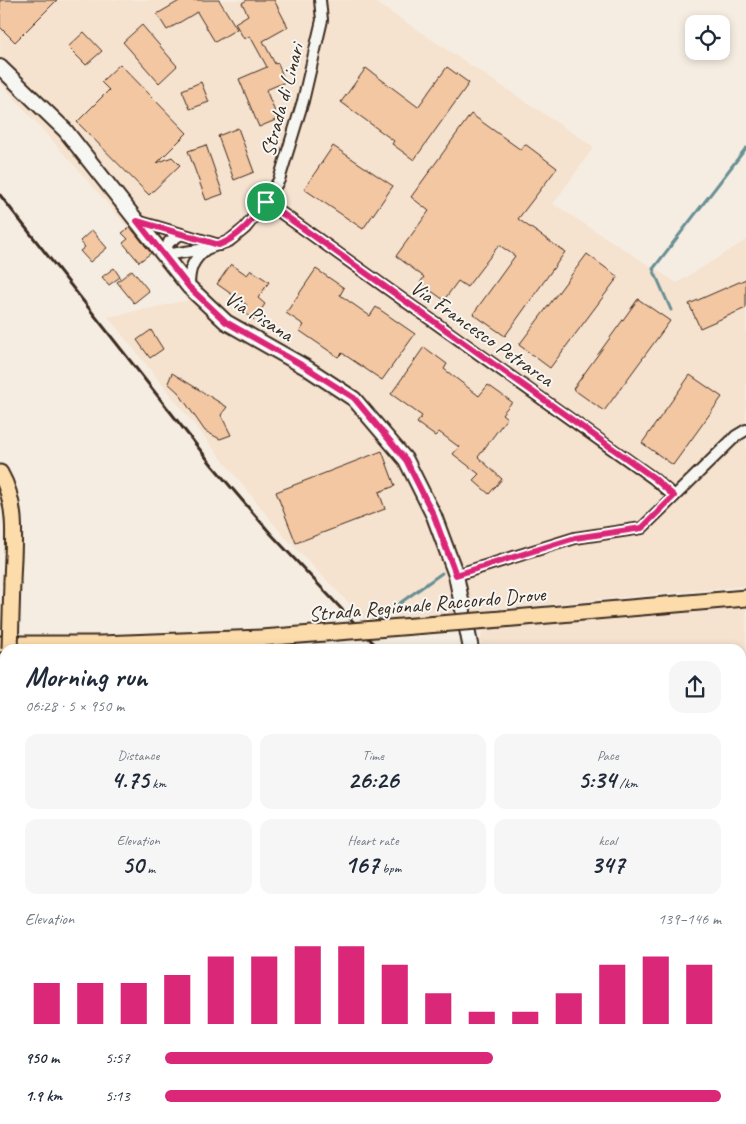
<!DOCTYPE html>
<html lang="en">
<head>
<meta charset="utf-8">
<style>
  :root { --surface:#fff; --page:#f6f6f7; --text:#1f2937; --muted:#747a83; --accent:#db2777 }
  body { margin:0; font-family:Caveat,sans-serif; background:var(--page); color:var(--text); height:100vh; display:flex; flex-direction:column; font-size:19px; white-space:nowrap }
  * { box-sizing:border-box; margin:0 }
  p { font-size:16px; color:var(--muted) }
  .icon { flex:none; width:28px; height:28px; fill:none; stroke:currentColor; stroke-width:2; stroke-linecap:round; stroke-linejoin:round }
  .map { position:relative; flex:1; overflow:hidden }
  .panel { position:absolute; left:0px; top:644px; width:746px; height:481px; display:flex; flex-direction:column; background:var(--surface); border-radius:15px 15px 0 0; box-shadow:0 2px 8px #0003 }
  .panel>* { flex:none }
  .tools { position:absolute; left:685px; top:15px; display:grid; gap:10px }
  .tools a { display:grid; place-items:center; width:45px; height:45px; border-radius:10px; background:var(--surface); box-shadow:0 2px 8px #0003; font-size:25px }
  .pin { position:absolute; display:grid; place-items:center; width:42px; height:42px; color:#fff; margin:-21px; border:2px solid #fff; border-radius:50%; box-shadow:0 1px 5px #0007 }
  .round { display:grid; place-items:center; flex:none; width:52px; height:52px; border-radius:15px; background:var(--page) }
  .headline { display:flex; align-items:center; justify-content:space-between; height:85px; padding:0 25px }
  h1 { font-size:28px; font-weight:700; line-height:38px }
  .stats { display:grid; grid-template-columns:repeat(3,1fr); gap:8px; height:85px; padding:5px 25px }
  .stats div { display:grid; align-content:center; border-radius:12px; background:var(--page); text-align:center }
  .stats b { font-size:25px; font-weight:700 }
  .stats small { font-size:14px; font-weight:400 }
  .stats p { font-size:14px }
  .chart { height:140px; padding:10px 25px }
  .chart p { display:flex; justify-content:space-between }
  .chart svg { width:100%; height:90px; margin-top:5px; stroke:var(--accent); stroke-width:6 }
  ul { padding:0 25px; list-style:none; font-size:16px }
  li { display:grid; grid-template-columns:80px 60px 1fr; align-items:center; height:38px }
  li i { height:12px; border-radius:6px; background:var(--accent) }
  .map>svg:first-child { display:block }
  .built { fill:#f5e2cf }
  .green { fill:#c5d88c; stroke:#808155 }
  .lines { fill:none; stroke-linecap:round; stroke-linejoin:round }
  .stream { stroke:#678f94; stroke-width:3 }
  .building { fill:#f4c7a3; stroke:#3b2a1e }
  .street-tunnel { stroke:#d1c6bb; stroke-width:10; stroke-dasharray:10 5; stroke-linecap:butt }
  .lane-casing { stroke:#3b2a1e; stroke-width:9 }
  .street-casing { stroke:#3b2a1e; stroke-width:14 }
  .secondary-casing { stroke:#3b2a1e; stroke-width:18 }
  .primary-casing { stroke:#3b2a1e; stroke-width:19 }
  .lane { stroke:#f6f6f2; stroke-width:5 }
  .street { stroke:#f6f6f2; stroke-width:10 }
  .secondary { stroke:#f6f6f2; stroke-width:14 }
  .primary { stroke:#fddcac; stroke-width:15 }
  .rail { stroke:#3b2a1e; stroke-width:3 }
  .primary-bridge-casing { stroke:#3b2a1e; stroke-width:19; stroke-linecap:butt }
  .primary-bridge { stroke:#fddcac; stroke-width:15 }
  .route-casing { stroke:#fff; stroke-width:10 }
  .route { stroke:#db2777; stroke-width:6 }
  .labels { text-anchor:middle; stroke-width:4; stroke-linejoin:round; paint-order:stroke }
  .street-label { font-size:21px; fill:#3b2a1e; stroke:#f6f6f2 }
</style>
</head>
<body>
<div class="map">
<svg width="746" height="1124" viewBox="0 0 746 1124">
  <rect width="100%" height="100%" fill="#f6ede2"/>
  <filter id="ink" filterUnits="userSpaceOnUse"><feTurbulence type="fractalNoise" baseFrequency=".02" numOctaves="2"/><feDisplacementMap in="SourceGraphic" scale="10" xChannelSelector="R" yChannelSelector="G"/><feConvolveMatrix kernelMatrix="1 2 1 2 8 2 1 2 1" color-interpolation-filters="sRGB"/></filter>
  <g filter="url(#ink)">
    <g class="built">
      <polygon points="0,0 372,0 594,147 553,204 677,283 746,240 746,586 366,621 282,534 108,317 189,300 89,182 0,82"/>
      <polygon points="746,608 746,1124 211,1124 215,1120 741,1120 741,649 480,649 482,630"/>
    </g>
    <rect class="green" x="578" y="1120" width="74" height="4"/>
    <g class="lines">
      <g class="stream">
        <polyline points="671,310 653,269 746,148"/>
        <polyline points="379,618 442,573"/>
        <polyline points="325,649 345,646"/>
      </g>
    </g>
    <g class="building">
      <polygon points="0,0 57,0 15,42 0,27"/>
      <polygon points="181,0 219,0 237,29 215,42 197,12 167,30 157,14"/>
      <polygon points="247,0 274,0 288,27 263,41 275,64 278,63 285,82 266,90 278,119 259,127 239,79 267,67 250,36 244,39 235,23 248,15 242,3"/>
      <polygon points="142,25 177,66 159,83 123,42"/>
      <polygon points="84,32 102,51 86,65 68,47"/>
      <polygon points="120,64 187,133 157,163 172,157 180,165 149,195 77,122 109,90 101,82"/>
      <polygon points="447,67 469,83 414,160 392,144 394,141 341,102 366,68 418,107"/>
      <polygon points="201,82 209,102 190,109 182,90"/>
      <polygon points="471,114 521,150 525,144 557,168 518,219 565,252 505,336 473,314 515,256 499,245 467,287 458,281 444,300 420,283 424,277 396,256 429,211 411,197"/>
      <polygon points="238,128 254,172 234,180 218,136"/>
      <polygon points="206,145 223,194 206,200 188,151"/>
      <polygon points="333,146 393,186 363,229 304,189"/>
      <polygon points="130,227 151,253 139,262 123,243 128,239 122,233"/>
      <polygon points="92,230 107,248 90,262 80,251 85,247 80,241"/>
      <polygon points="587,254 618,277 550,368 519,345"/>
      <polygon points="231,264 247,275 251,270 269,282 258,298 265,304 254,320 242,311 247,305 217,284"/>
      <polygon points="114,268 120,277 109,285 102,277"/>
      <polygon points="316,269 344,288 340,295 370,316 376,307 415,334 382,380 342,353 338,357 300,331 304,325 286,313"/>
      <polygon points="132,270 149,291 134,303 117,282"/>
      <polygon points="746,279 746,308 700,328 689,304"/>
      <polygon points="638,299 670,321 604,411 573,389"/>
      <polygon points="151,330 163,349 150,358 137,340"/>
      <polygon points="424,347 447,364 444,369 479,396 488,385 512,402 502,414 507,418 478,457 502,479 489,494 473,480 479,474 453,454 459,447 439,432 435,436 417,423 422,416 391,394"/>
      <polygon points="172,373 227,407 221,415 231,435 220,439 205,431 178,392 168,383"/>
      <polygon points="690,375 722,397 673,465 642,443"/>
      <polygon points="382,451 395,486 379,492 385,509 296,543 276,492"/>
    </g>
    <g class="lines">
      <polyline class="street-tunnel" points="0,759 5,760"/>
      <defs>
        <polyline id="lane" points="352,1124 357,1120"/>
        <g id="street">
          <polyline points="266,202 653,478 674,496"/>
          <polyline points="137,221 219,245"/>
          <polyline points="181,234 169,242 164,255 206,249 229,241 245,228 266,202 279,180 303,101 322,20 320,0"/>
          <path d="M189,287c0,-18 3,-26 17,-38"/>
          <polyline points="456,575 575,538 642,528 736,436 746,430"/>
          <polyline points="741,798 746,800"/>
        </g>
        <g id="secondary">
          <polyline points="0,67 65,130 189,287 226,322 307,368 354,399 406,460 434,516 456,575 463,610"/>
          <polyline points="467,629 471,649"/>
          <polyline points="741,1050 746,1043"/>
          <polyline points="570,1120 571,1124"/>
          <polyline points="663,1124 666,1120"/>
        </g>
        <g id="primary">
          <path d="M0,473c19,33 13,72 12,109"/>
          <polyline points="502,619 746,598"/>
          <polyline points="0,644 100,644 262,638"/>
          <polyline points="0,827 5,838"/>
          <polyline points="219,1120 225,1124"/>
        </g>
      </defs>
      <use href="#lane" class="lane-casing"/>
      <use href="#street" class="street-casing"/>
      <use href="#secondary" class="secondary-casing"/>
      <use href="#primary" class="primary-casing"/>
      <use href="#lane" class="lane"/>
      <use href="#street" class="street"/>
      <use href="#secondary" class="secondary"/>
      <use href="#primary" class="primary"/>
      <g class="rail">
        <polyline points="0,195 212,465 271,534 379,649"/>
        <polyline points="741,1001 746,1006"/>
      </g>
      <defs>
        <g id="primary-bridge">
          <polyline points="262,638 502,619"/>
          <polyline points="10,649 12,582"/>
        </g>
      </defs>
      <use href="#primary-bridge" class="primary-bridge-casing"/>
      <use href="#primary-bridge" class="primary-bridge"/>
    </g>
  </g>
  <g class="lines" filter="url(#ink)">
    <defs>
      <path id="route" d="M266,202l388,276 20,18 -32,32 -67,10 -119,37 -22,-59 -28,-56 -52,-62 -47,-30 -81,-46 -37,-35 -52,-66 82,24c21,-8 34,-26 47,-43z"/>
    </defs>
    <use href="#route" class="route-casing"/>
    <use href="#route" class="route"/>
  </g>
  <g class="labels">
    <g class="street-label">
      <text transform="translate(282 100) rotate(-75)" y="7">Strada di Linari</text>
      <text transform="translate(259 316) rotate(32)" y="7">Via Pisana</text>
      <text transform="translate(482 333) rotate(35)" y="7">Via Francesco Petrarca</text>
      <text transform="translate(427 604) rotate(-5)" y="7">Strada Regionale Raccordo Drove</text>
    </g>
  </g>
</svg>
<div class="tools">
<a><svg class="icon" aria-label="locate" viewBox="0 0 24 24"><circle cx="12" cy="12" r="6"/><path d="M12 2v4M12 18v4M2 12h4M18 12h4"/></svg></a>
</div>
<div class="pin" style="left:266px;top:202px;background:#1e9e55"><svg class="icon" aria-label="arrive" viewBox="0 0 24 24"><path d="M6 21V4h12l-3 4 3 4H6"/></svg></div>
<section class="panel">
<div class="headline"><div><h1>Morning run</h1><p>06:28 · 5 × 950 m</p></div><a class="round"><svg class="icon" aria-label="share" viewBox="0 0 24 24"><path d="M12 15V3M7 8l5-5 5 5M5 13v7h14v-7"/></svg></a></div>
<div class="stats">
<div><p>Distance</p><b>4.75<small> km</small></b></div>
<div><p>Time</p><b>26:26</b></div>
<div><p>Pace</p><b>5:34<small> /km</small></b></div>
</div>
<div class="stats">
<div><p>Elevation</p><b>50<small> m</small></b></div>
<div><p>Heart rate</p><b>167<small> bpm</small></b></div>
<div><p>kcal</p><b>347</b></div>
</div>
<div class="chart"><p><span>Elevation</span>139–146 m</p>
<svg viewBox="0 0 160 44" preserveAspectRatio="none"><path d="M5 44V24M15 44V24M25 44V24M35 44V20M45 44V11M55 44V11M65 44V6M75 44V6M85 44V15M95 44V29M105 44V38M115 44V38M125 44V29M135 44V15M145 44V11M155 44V15"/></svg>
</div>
<ul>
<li><b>950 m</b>5:57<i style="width:59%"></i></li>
<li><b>1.9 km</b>5:13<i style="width:100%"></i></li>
</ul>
</section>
</div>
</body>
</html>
